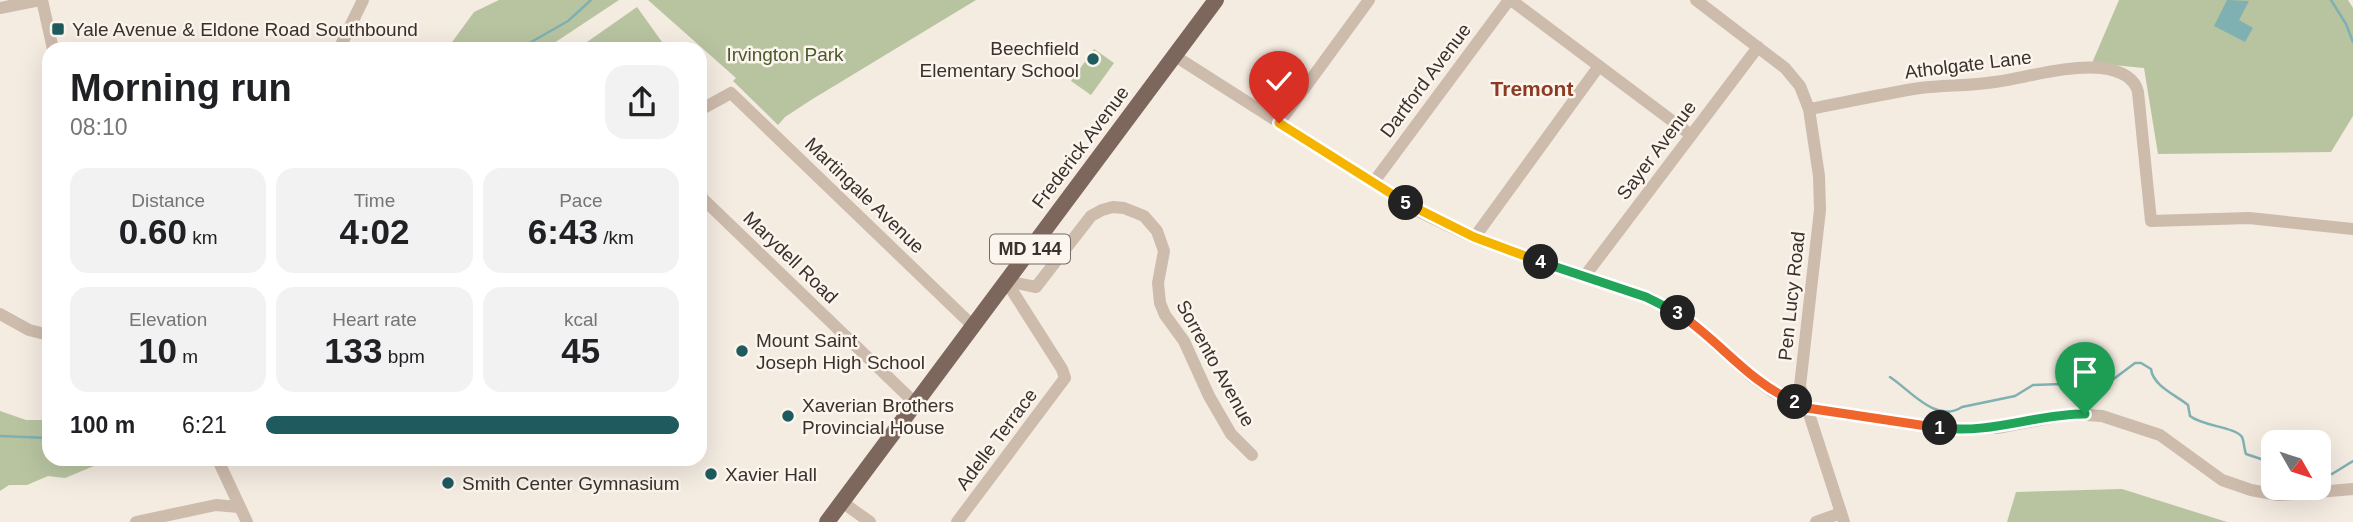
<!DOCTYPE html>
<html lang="en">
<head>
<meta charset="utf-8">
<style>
  :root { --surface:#fff; --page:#f2f2f2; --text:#202124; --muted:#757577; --accent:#1f5a5e }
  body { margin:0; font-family:Arial,sans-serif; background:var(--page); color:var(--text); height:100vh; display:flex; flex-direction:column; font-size:26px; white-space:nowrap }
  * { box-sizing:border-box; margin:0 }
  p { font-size:23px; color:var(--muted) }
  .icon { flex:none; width:38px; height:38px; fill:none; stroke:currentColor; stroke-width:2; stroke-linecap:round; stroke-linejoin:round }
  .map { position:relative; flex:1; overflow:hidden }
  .details { position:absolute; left:42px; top:42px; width:665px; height:424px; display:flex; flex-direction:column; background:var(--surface); border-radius:21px; box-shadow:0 7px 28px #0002 }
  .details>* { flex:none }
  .needle { width:46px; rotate:129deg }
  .controls { position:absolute; left:2261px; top:430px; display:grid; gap:14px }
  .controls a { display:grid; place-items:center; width:70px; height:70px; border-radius:14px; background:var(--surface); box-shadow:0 7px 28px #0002; font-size:35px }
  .pin { position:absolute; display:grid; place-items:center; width:60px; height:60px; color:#fff; margin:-72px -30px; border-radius:50% 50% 50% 0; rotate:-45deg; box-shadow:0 0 7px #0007 }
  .pin .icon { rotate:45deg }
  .km { position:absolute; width:35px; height:35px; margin:-18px; border-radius:50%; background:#222; color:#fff; font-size:19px; line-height:35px; text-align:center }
  .round { display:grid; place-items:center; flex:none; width:74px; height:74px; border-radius:21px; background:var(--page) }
  .headline { display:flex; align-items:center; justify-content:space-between; height:119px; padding:0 28px }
  h1 { font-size:38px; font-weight:800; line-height:52px }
  .metrics { display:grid; grid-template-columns:repeat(3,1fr); gap:10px; height:119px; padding:7px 28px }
  .metrics div { display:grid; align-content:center; border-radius:18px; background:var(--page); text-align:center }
  .metrics b { font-size:35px; font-weight:800 }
  .metrics small { font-size:19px; font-weight:400 }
  .metrics p { font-size:19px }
  ul { padding:0 28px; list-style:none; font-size:23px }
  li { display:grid; grid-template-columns:112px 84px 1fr; align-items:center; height:52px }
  li i { height:18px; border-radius:9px; background:var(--accent) }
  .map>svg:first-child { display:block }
  .green { fill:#b8c4a0 }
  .water { fill:#7fb0b2 }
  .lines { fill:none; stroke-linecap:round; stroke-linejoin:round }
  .stream { stroke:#7fb0b2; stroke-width:2.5 }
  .minor { stroke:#cdbbac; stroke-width:12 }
  .major { stroke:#7d675c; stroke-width:16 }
  .split-1-casing { stroke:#fff; stroke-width:14 }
  .split-2-casing { stroke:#fff; stroke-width:14 }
  .split-3-casing { stroke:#fff; stroke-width:14 }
  .split-4-casing { stroke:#fff; stroke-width:14 }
  .split-5-casing { stroke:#fff; stroke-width:14 }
  .split-6-casing { stroke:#fff; stroke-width:14 }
  .split-1 { stroke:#22a559; stroke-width:9 }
  .split-2 { stroke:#f0652b; stroke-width:9 }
  .split-3 { stroke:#f0652b; stroke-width:9 }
  .split-4 { stroke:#22a559; stroke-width:9 }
  .split-5 { stroke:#f5b400; stroke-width:9 }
  .split-6 { stroke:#f5b400; stroke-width:9 }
  .poi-dot { fill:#1f5a5e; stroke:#fbf5ee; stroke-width:2.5 }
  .labels { text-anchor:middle; stroke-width:5; stroke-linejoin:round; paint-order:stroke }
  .shield { fill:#fbf5ee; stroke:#756b66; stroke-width:2 }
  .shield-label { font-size:18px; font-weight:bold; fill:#3b302b }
  .poi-label { font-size:19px; fill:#3b302b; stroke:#fbf5ee; text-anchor:start }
  .park-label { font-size:19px; fill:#4a5a2e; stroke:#fbf5ee }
  .street-label { font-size:19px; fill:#3b302b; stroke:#fbf5ee }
  .neighbourhood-label { font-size:21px; font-weight:bold; fill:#8c3b22; stroke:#fbf5ee }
</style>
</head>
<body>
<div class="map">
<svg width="2353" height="522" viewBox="0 0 2353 522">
  <rect width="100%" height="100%" fill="#f4ebe1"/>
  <g class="green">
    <polygon points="499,0 619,0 545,49 447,49 474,12"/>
    <polygon points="648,0 976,0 811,100 785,117 778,125 733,81 736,78"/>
    <polygon points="2119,0 2348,0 2353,8 2353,116 2331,152 2158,154 2144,68 2092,63"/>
    <polygon points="637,7 667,49 577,49"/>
    <polygon points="1094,49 1114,63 1091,95 1071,81"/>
    <polygon points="0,411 26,420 49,420 49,458 111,459 65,478 48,476 27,485 9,485 0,491"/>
    <polygon points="2122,489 2227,522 2007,522 2016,492"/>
  </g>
  <polygon class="water" points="2227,0 2249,1 2239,20 2253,28 2245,42 2214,26"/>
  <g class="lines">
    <g class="stream">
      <polyline points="2331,0 2346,24 2353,42"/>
      <polyline points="519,49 568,21 591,0"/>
      <path d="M1890,377c20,13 46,47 72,30l53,-11 18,-11 29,-1 14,-6h9l13,8 13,-5 24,-18h6l10,6c2,17 25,26 37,36l2,11c12,10 45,11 52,21 2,4 2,12 4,17l18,6 9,9"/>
      <polyline points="0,436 49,438"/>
      <polyline points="2319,473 2332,474 2353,461"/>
    </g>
    <g class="minor">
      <polyline points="42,0 53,49"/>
      <polyline points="1511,0 1691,135"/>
      <polyline points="1696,0 1785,68 1800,86 1809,109 1819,176 1820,210 1800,386 1844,522"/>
      <polyline points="0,8 40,0"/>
      <polyline points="339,49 363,0"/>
      <polyline points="1175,56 1420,212 1474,238 1646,297 1674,310 1695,326 1752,377 1773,392 1807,408 1953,429 1997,428 2070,414 2102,416 2160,435 2222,480 2251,490 2278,495 2295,494 2353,489"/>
      <path d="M1809,109c37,-7 74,-15 111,-21 25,-3 50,-2 75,-6 34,-5 71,-17 106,-14 16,2 33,7 37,24l13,129 98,-3 104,11"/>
      <polyline points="700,110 731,93 973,326"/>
      <polyline points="1279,123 1369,0"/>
      <polyline points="1373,183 1509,0"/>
      <polyline points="700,196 915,403"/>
      <polyline points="1474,238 1599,66"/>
      <polyline points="1584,277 1758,47"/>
      <polyline points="1006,281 1036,287 1091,216 1102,210 1113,207 1124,208 1144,216 1157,231 1164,251 1158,283 1160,303 1165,315 1184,341 1209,396 1231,434 1252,455"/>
      <polyline points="0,314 29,330 49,335"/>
      <polyline points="217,458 247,522"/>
      <polyline points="842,502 870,522"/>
      <polyline points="136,522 216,505 239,507"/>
      <polyline points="957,522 1065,378 1062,369 1006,281"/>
      <polyline points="1816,522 1841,513"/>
    </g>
    <polyline class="major" points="827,522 1216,0"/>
  </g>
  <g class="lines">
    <defs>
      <path id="split-1" d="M1940,428c54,6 94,-14 145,-14"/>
      <polyline id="split-2" points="1795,402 1807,408 1940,428"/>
      <path id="split-3" d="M1678,313c42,28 69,68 117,89"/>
      <polyline id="split-4" points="1541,262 1646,297 1678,313"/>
      <polyline id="split-5" points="1406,203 1474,237 1541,262"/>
      <polyline id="split-6" points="1279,123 1406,203"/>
    </defs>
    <use href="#split-1" class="split-1-casing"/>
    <use href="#split-2" class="split-2-casing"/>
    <use href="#split-3" class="split-3-casing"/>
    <use href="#split-4" class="split-4-casing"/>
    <use href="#split-5" class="split-5-casing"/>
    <use href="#split-6" class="split-6-casing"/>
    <use href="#split-1" class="split-1"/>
    <use href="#split-2" class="split-2"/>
    <use href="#split-3" class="split-3"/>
    <use href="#split-4" class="split-4"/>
    <use href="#split-5" class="split-5"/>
    <use href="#split-6" class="split-6"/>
  </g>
  <g class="poi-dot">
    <rect x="51" y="22" width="14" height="14" rx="3.5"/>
    <circle cx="1093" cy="59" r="7"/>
    <circle cx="742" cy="351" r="7"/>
    <circle cx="788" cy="416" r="7"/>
    <circle cx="711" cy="474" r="7"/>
    <circle cx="448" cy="483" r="7"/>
  </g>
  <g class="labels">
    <rect class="shield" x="990" y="234.5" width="80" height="29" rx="5"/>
    <g class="shield-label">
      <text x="1030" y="255">MD 144</text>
    </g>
    <g class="poi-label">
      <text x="72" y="36">Yale Avenue &amp; Eldone Road Southbound</text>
      <text x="1079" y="55" text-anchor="end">Beechfield<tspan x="1079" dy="22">Elementary School</tspan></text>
      <text x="756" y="347">Mount Saint<tspan x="756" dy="22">Joseph High School</tspan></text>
      <text x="802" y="412">Xaverian Brothers<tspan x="802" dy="22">Provincial House</tspan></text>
      <text x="725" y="481">Xavier Hall</text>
      <text x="462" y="490">Smith Center Gymnasium</text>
    </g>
    <g class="park-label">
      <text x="785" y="61">Irvington Park</text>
    </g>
    <g class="street-label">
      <text transform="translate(1968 64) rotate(-7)" y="7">Atholgate Lane</text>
      <text transform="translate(1425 80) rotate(-53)" y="7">Dartford Avenue</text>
      <text transform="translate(1080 147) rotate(-53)" y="7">Frederick Avenue</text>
      <text transform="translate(1656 150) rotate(-53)" y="7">Sayer Avenue</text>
      <text transform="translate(865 195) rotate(44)" y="7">Martingale Avenue</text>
      <text transform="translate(791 257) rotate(44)" y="7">Marydell Road</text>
      <text transform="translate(1791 296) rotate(-84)" y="7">Pen Lucy Road</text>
      <text transform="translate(1216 363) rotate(61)" y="7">Sorrento Avenue</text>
      <text transform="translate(996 439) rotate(-53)" y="7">Adelle Terrace</text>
    </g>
    <g class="neighbourhood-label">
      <text x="1532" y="96">Tremont</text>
    </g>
  </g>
</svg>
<div class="controls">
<a><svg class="needle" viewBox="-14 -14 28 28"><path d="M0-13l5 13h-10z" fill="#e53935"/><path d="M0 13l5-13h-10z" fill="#757577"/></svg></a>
</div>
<div class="pin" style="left:2085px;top:414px;background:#1e9e55"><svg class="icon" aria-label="arrive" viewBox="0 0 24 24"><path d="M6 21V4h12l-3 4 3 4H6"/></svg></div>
<div class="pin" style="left:1279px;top:123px;background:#d93025"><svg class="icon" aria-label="check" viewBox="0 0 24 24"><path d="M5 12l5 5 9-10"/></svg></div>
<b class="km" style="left:1940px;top:428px">1</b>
<b class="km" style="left:1795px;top:402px">2</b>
<b class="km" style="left:1678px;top:313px">3</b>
<b class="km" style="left:1541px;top:262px">4</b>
<b class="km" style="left:1406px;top:203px">5</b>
<section class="details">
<div class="headline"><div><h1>Morning run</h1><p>08:10</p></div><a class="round"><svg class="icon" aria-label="share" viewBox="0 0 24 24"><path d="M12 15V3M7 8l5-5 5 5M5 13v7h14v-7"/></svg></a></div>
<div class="metrics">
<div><p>Distance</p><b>0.60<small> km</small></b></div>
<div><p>Time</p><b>4:02</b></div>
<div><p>Pace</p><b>6:43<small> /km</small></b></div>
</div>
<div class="metrics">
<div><p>Elevation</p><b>10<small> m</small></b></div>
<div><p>Heart rate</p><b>133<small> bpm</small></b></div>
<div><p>kcal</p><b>45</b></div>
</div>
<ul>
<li><b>100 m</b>6:21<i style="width:100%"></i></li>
</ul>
</section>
</div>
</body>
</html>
